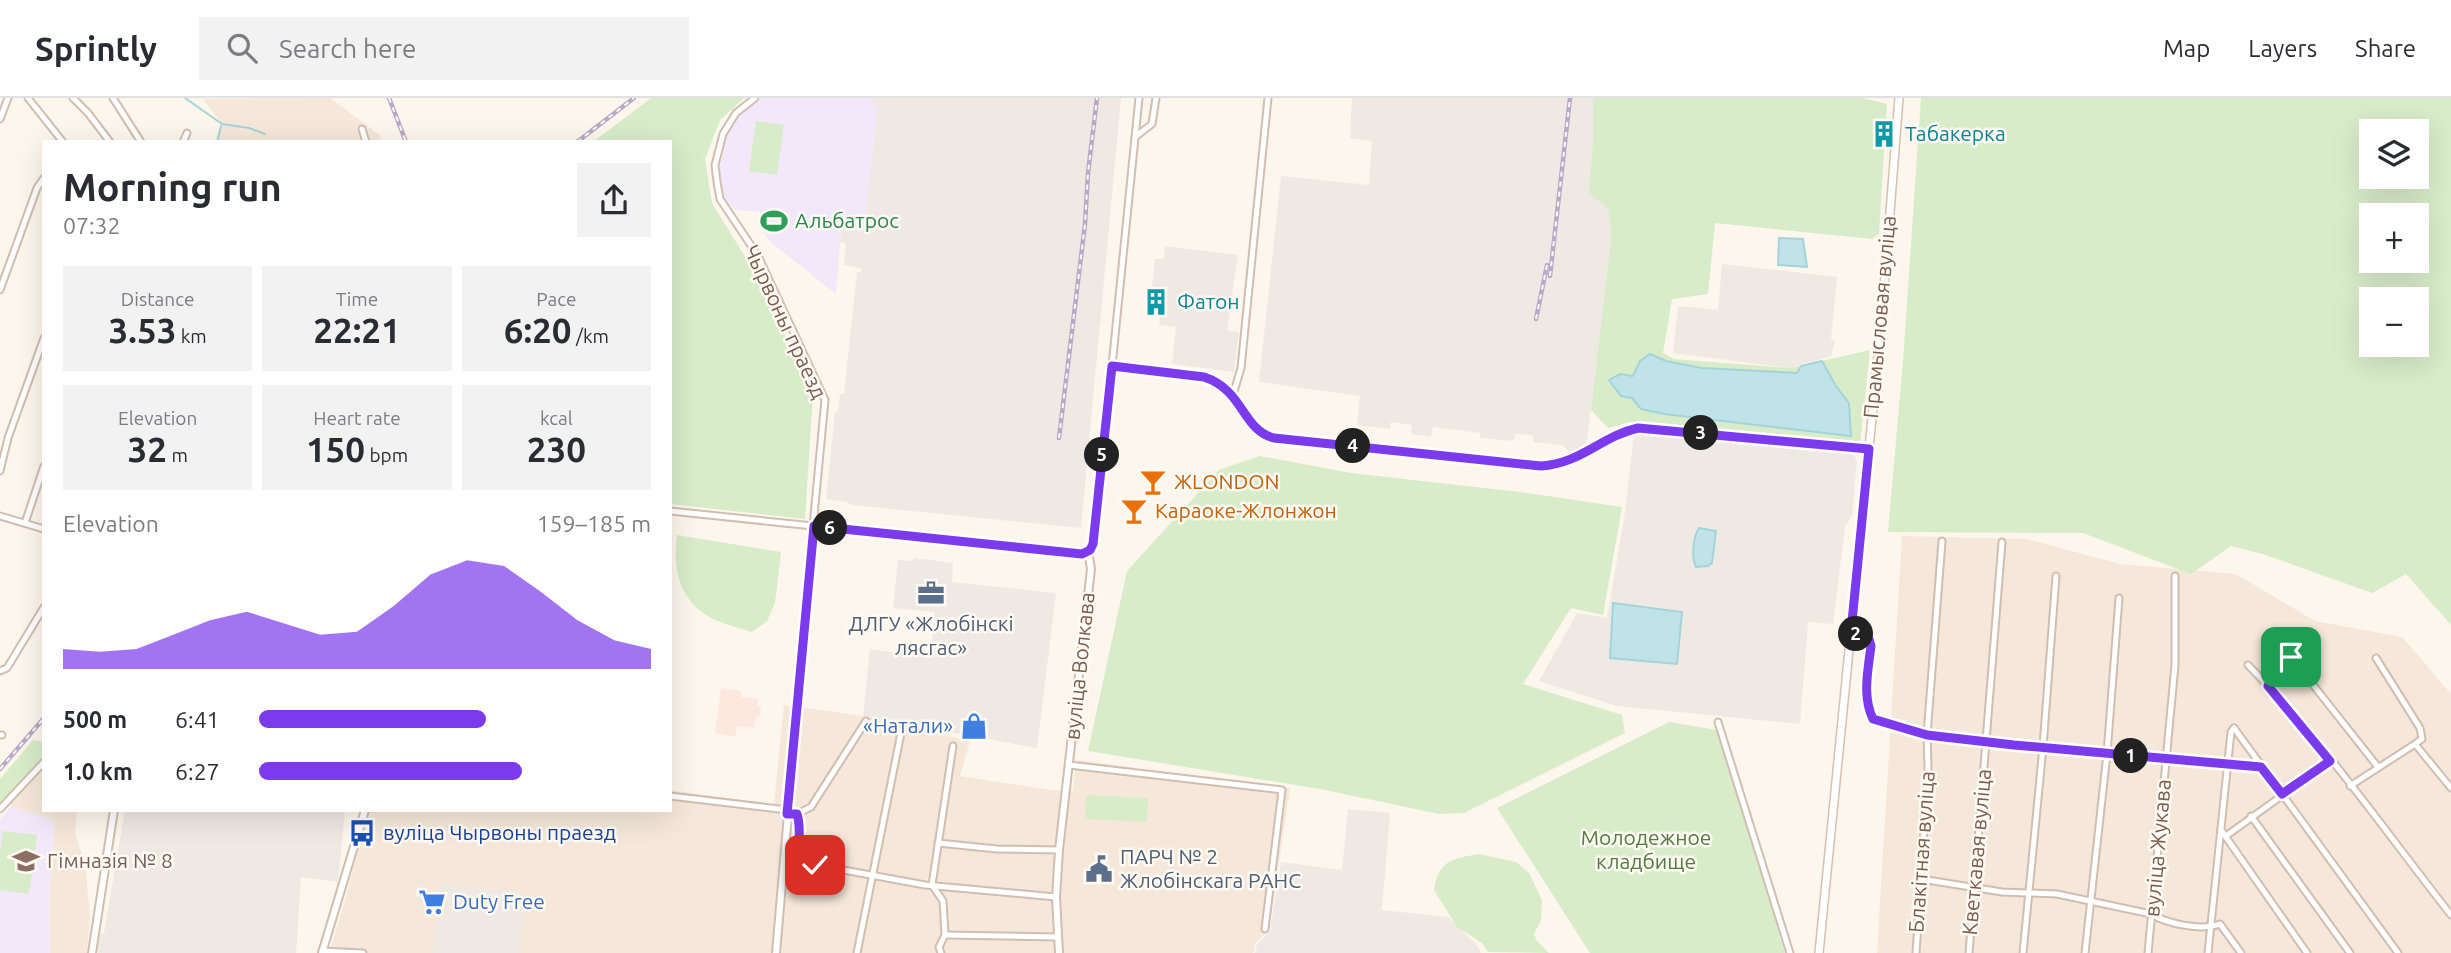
<!DOCTYPE html>
<html lang="en">
<head>
<meta charset="utf-8">
<style>
  :root { --surface:#fff; --page:#f2f2f3; --text:#2b2b33; --muted:#7c7c81; --line:#e1e1e2; --accent:#7c3aed }
  body { margin:0; font-family:Ubuntu,sans-serif; background:var(--page); color:var(--text); height:100vh; display:flex; flex-direction:column; font-size:26px; white-space:nowrap }
  * { box-sizing:border-box; margin:0 }
  p { font-size:23px; color:var(--muted) }
  .icon { flex:none; width:38px; height:38px; fill:none; stroke:currentColor; stroke-width:2; stroke-linecap:round; stroke-linejoin:round }
  .map { position:relative; flex:1; overflow:hidden }
  .sheet { position:absolute; left:42px; top:42px; width:630px; height:672px; display:flex; flex-direction:column; background:var(--surface); border-radius:0px; box-shadow:0 7px 28px #0002 }
  .sheet>* { flex:none }
  .fabs { position:absolute; left:2359px; top:21px; display:grid; gap:14px }
  .fabs a { display:grid; place-items:center; width:70px; height:70px; border-radius:0px; background:var(--surface); box-shadow:0 7px 28px #0002; font-size:35px }
  .pin { position:absolute; display:grid; place-items:center; width:60px; height:60px; color:#fff; margin:-30px; border-radius:14px; box-shadow:0 4px 10px #0006 }
  .km { position:absolute; width:35px; height:35px; margin:-18px; border-radius:50%; background:#222; color:#fff; font-size:19px; line-height:35px; text-align:center }
  .round { display:grid; place-items:center; flex:none; width:74px; height:74px; border-radius:0px; background:var(--page) }
  .overview { display:flex; align-items:center; justify-content:space-between; height:119px; padding:0 21px }
  h1 { font-size:38px; font-weight:700; line-height:52px }
  .metrics { display:grid; grid-template-columns:repeat(3,1fr); gap:10px; height:119px; padding:7px 21px }
  .metrics div { display:grid; align-content:center; border-radius:0px; background:var(--page); text-align:center }
  .metrics b { font-size:35px; font-weight:700 }
  .metrics small { font-size:19px; font-weight:400 }
  .metrics p { font-size:19px }
  .chart { height:196px; padding:14px 21px }
  .chart p { display:flex; justify-content:space-between }
  .chart svg { width:100%; height:126px; margin-top:7px; fill:var(--accent); opacity:.7 }
  ul { padding:0 21px; list-style:none; font-size:23px }
  li { display:grid; grid-template-columns:112px 84px 1fr; align-items:center; height:52px }
  li i { height:18px; border-radius:9px; background:var(--accent) }
  header { display:flex; align-items:center; gap:42px; box-sizing:border-box; height:98px; padding:0 35px; background:var(--surface); border-bottom:2px solid var(--line) }
  header strong { font-size:33px }
  nav { display:flex; gap:38px; margin-inline-start:auto; font-size:24px }
  .search { width:490px; height:63px; background:var(--page); display:flex; align-items:center; gap:18px; box-sizing:border-box; padding:0 24px; border-radius:0px; color:var(--muted); font-size:26px }
  .map>svg:first-child { display:block }
  .residential { fill:#f5e8da }
  .commercial { fill:#fde8e0 }
  .industrial { fill:#efe9e4 }
  .education { fill:#f3e8fa }
  .green { fill:#d8ecc9; fill-rule:evenodd }
  .water { fill:#bfe3e8; stroke:#a5d3da; stroke-width:2 }
  .lines { fill:none; stroke-linecap:round; stroke-linejoin:round }
  .stream { stroke:#a5d3da; stroke-width:2 }
  .minor-casing { stroke:#d1beb0; stroke-width:9 }
  .tertiary-casing { stroke:#d1beb0; stroke-width:10 }
  .secondary-casing { stroke:#d6c0b0; stroke-width:10 }
  .minor { stroke:#fff; stroke-width:5 }
  .tertiary { stroke:#fff; stroke-width:6 }
  .secondary { stroke:#fff; stroke-width:7 }
  .rail-casing { stroke:#b9a8c9; stroke-width:4.5 }
  .rail { stroke:#fffaf3; stroke-width:2; stroke-dasharray:5; stroke-linecap:butt }
  .route-casing { stroke:#fff; stroke-width:14 }
  .route { stroke:#7c3aed; stroke-width:9 }
  .labels { text-anchor:middle; stroke-width:5; stroke-linejoin:round; paint-order:stroke }
  .culture-label { font-size:21px; fill:#0d838f; stroke:#fffaf3; text-anchor:start }
  .leisure-label { font-size:21px; fill:#27864d; stroke:#fffaf3; text-anchor:start }
  .street-label { font-size:21px; fill:#7a5c4d; stroke:#fffaf3 }
  .food-label { font-size:21px; fill:#c56008; stroke:#fffaf3; text-anchor:start }
  .service-label { font-size:21px; fill:#4e5e75; stroke:#fffaf3 }
  .shop-label { font-size:21px; fill:#366cbe; stroke:#fffaf3; text-anchor:end }
  .transit-label { font-size:21px; fill:#164399; stroke:#fffaf3; text-anchor:start }
  .park-label { font-size:21px; fill:#537a41; stroke:#fffaf3 }
  .education-label { font-size:21px; fill:#785e54; stroke:#fffaf3; text-anchor:start }
</style>
</head>
<body>
<header>
<strong>Sprintly</strong>
<div class="search"><svg class="icon" aria-label="search" viewBox="0 0 24 24"><circle cx="10" cy="10" r="6"/><path d="M15 15l6 6"/></svg>Search here</div>
<nav><a>Map</a><a>Layers</a><a>Share</a></nav>
</header>
<div class="map">
<svg width="2451" height="855" viewBox="0 0 2451 855">
  <rect width="100%" height="100%" fill="#fdf6ec"/>
  <g class="residential">
    <polygon points="330,0 381,38 380,44 217,44 222,26 203,1"/>
    <polygon points="1902,438 2027,441 2120,466 2236,476 2315,523 2402,539 2451,596 2451,855 1877,855"/>
    <polygon points="784,607 863,618 970,643 960,678 1051,692 1073,693 1076,662 1290,690 1269,832 1256,844 1253,855 329,855 344,806 368,712 670,712 670,692 774,707"/>
    <polygon points="44,669 44,712 77,712 75,736 85,766 90,818 87,855 50,855 49,804 54,722 11,709 11,704"/>
  </g>
  <polygon class="commercial" points="721,590 741,593 741,599 758,601 758,608 761,608 760,619 756,618 754,630 737,628 735,639 715,635"/>
  <g class="industrial">
    <polygon points="872,0 1121,0 1081,430 852,407 847,404 826,401 835,314 838,314 840,296 844,296 857,174 861,174 861,170 844,167 846,145 840,144 841,131 864,133 877,7 871,6"/>
    <polygon points="1352,0 1594,0 1618,102 1588,333 1586,347 1580,352 1572,356 1562,347 1533,344 1533,337 1515,336 1514,343 1480,340 1480,335 1433,329 1431,339 1411,336 1412,327 1391,324 1390,331 1357,327 1360,298 1259,284 1281,78 1369,87 1372,43 1350,40"/>
    <polygon points="1165,148 1238,157 1227,233 1239,234 1234,274 1172,266 1176,229 1159,227 1160,220 1149,218 1155,161 1164,161"/>
    <polygon points="1722,166 1837,179 1831,242 1835,243 1831,258 1790,270 1673,255 1678,208 1718,212"/>
    <polygon points="1634,335 1853,355 1857,363 1852,417 1845,429 1833,526 1808,524 1800,626 1617,608 1539,583 1577,515 1607,520 1624,422"/>
    <polygon points="914,460 953,465 952,484 1056,495 1037,650 863,618 870,551 930,560 935,514 893,510 898,462 913,463"/>
    <polygon points="1348,711 1390,715 1382,812 1448,819 1475,845 1481,855 1255,855 1257,846 1270,833 1281,764 1342,772"/>
    <polygon points="125,712 345,712 338,784 301,779 296,855 98,855 99,835 104,835"/>
    <polygon points="442,785 527,797 519,855 433,855"/>
  </g>
  <g class="education">
    <polygon points="761,0 872,0 871,6 878,7 864,133 841,131 836,196 768,142 763,132 764,114 735,112 725,101 720,85 720,67 729,30 747,9"/>
    <polygon points="11,709 54,722 49,804 50,855 0,855 0,721"/>
  </g>
  <g class="green">
    <polygon points="651,0 744,0 720,22 705,61 712,105 760,183 813,297 805,421 670,406 670,44 593,44"/>
    <polygon points="1593,0 1862,0 1887,6 1879,136 1872,141 1715,125 1708,196 1672,201 1663,255 1674,261 1790,270 1870,252 1860,347 1631,324 1608,330 1591,312 1612,134 1608,111 1589,95 1593,46"/>
    <path d="M1921,0h530v527l-45,-51 -34,19 -106,-38 -35,-9 -40,28 -108,-41 -195,-1 15,-171zM2371,33h46v46h-46zM2371,117h46v46h-46zM2371,201h46v46h-46z"/>
    <polygon points="756,23 784,27 777,77 749,73"/>
    <polygon points="1260,358 1351,375 1520,394 1622,409 1603,517 1571,510 1523,586 1622,617 1625,635 1464,715 1439,716 1320,691 1088,653 1127,473 1219,372"/>
    <path d="M677,437l104,17 -6,51 -8,18 -15,11c-12,-4 -25,-7 -37,-12 -35,-17 -43,-50 -38,-85z"/>
    <polygon points="1669,624 1717,632 1785,855 1590,855 1497,710"/>
    <polygon points="33,642 44,644 44,660 0,708 0,681"/>
    <polygon points="1086,697 1148,700 1147,724 1085,721"/>
    <polygon points="3,733 37,737 29,796 0,792 0,752"/>
    <path d="M1479,756l37,8 13,11 13,27 -1,20 -7,14 3,7 12,12 -61,-1 -6,-9 -25,-16 -23,-37c5,-30 17,-31 45,-36z"/>
  </g>
  <g class="water">
    <polygon points="1779,140 1803,141 1807,169 1778,167"/>
    <polygon points="1650,256 1666,263 1702,270 1797,275 1801,268 1822,263 1836,288 1849,305 1851,338 1664,316 1641,311 1632,300 1621,298 1609,282 1620,276 1633,278 1640,263"/>
    <path d="M1699,430l17,3 -4,32 -4,3 -12,1c-5,-10 -3,-30 3,-39z"/>
    <polygon points="1613,505 1682,514 1677,566 1610,560"/>
  </g>
  <g class="lines">
    <g class="stream">
      <polyline points="185,0 222,26 249,30 265,36"/>
      <polyline points="217,44 221,28"/>
    </g>
    <defs>
      <g id="minor">
        <polyline points="28,0 63,44"/>
        <polyline points="73,0 88,15 110,44"/>
        <polyline points="113,0 141,44"/>
        <polyline points="0,21 8,0"/>
        <polyline points="362,31 366,44"/>
        <polyline points="1135,39 1152,26 1156,0"/>
        <polyline points="183,44 187,35"/>
        <polyline points="0,192 37,90 44,80"/>
        <polyline points="1112,268 1139,0"/>
        <polyline points="1233,297 1241,270 1268,0"/>
        <polyline points="0,373 8,340 44,240"/>
        <polyline points="670,413 813,428 825,302 758,158 720,101 717,84 715,67 723,36 736,15 755,0"/>
        <polyline points="0,418 44,431"/>
        <polyline points="25,425 44,368"/>
        <path d="M1851,534l18,7 2,7c-3,24 -9,51 2,73l54,16 87,10 247,22"/>
        <polyline points="2376,560 2420,630 2422,641 2415,646 2451,690"/>
        <path d="M2248,567c75,76 137,166 203,250"/>
        <polyline points="0,573 7,570 44,509"/>
        <polyline points="2268,588 2276,572 2291,559 2378,669"/>
        <polyline points="1718,624 1790,855"/>
        <polyline points="2234,630 2398,855"/>
        <polyline points="0,637 2,637"/>
        <polyline points="1069,667 1282,692 1265,831"/>
        <polyline points="2350,688 2415,646"/>
        <polyline points="670,698 788,712"/>
        <polyline points="0,711 44,664"/>
        <polyline points="787,716 797,716 811,709 866,623"/>
        <path d="M797,716c5,14 0,33 3,48l125,23 131,12"/>
        <polyline points="2251,718 2350,855"/>
        <polyline points="2221,732 2307,855"/>
        <polyline points="2226,738 2330,663"/>
        <polyline points="938,745 997,751 1059,752"/>
        <path d="M1921,781l81,13 55,2 94,20c17,10 50,17 69,10l21,29"/>
        <polyline points="945,837 1058,839"/>
        <polyline points="322,853 363,855"/>
        <polyline points="857,855 902,630"/>
        <polyline points="941,855 939,849 945,837 943,803 932,787 953,648"/>
        <polyline points="1916,855 1928,669 1927,637 1942,443"/>
        <polyline points="1969,855 2002,444"/>
        <polyline points="2023,855 2043,649 2056,478"/>
        <polyline points="2085,855 2107,656 2119,500"/>
        <polyline points="2148,855 2175,567 2175,478"/>
        <polyline points="2208,855 2231,634 2234,630"/>
      </g>
      <g id="tertiary">
        <path d="M1082,456l8,-4 3,-6 19,-178 92,11c40,13 39,54 70,61l267,28c38,-2 62,-30 97,-38l231,21"/>
        <polyline points="92,855 114,712"/>
        <polyline points="322,855 365,712"/>
        <polyline points="776,855 813,428 1082,456 1089,459 1091,471 1059,752 1056,799 1059,855"/>
      </g>
      <polyline id="secondary" points="1819,855 1881,229 1899,0"/>
    </defs>
    <use href="#minor" class="minor-casing"/>
    <use href="#tertiary" class="tertiary-casing"/>
    <use href="#secondary" class="secondary-casing"/>
    <use href="#minor" class="minor"/>
    <use href="#tertiary" class="tertiary"/>
    <use href="#secondary" class="secondary"/>
    <defs>
      <g id="rail">
        <polyline points="389,0 406,44"/>
        <polyline points="577,44 634,0"/>
        <polyline points="1550,178 1570,0"/>
        <polyline points="1536,221 1547,167"/>
        <polyline points="1059,340 1085,126 1088,75 1097,0"/>
        <polyline points="0,671 44,620"/>
      </g>
    </defs>
    <use href="#rail" class="rail-casing"/>
    <use href="#rail" class="rail"/>
  </g>
  <g class="lines">
    <defs>
      <path id="route" d="M815,767l-15,-3c-3,-15 2,-34 -3,-48h-10l27,-288 268,28 8,-4 3,-6 19,-178 92,11c40,13 38,53 70,61l267,28c39,-2 61,-30 97,-38l231,21 -18,183 18,7 2,7c-3,24 -9,51 2,73l54,16 87,10 247,22 21,27 48,-33 -62,-75 8,-16 15,-13"/>
    </defs>
    <use href="#route" class="route-casing"/>
    <use href="#route" class="route"/>
  </g>
  <defs>
    <symbol id="building-bare" viewBox="-9 -9 18 18"><path d="M-4-6H4V6H1V3H-1V6H-4ZM-2.5-4.3h1.7v1.8h-1.7ZM.8-4.3h1.7v1.8H.8ZM-2.5-1h1.7V.8h-1.7ZM.8-1h1.7V.8H.8Z" fill="#0f9aa8" stroke="#fffaf3" stroke-width="2.5" paint-order="stroke"/></symbol>
    <symbol id="stadium-bare" viewBox="-9 -9 18 18"><path d="M0-5a6.5 5 0 1 0 0 10a6.5 5 0 1 0 0-10ZM-3.5-1.8h7v3.6h-7Z" fill="#2e9e5b" stroke="#fffaf3" stroke-width="2.5" paint-order="stroke"/></symbol>
    <symbol id="bar-bare" viewBox="-9 -9 18 18"><path d="M-6-5H6L.8 .8V4.5H3.5V6h-7V4.5H-.8V.8Z" fill="#e8710a" stroke="#fffaf3" stroke-width="2.5" paint-order="stroke"/></symbol>
    <symbol id="office-bare" viewBox="-9 -9 18 18"><path d="M-6-3h4V-5.5h4V-3h4V5H-6ZM-1-4.5V-3h2v-1.5ZM-6 0V1H6V0Z" fill="#5c6f8a" stroke="#fffaf3" stroke-width="2.5" paint-order="stroke"/></symbol>
    <symbol id="shop-bare" viewBox="-9 -9 18 18"><path d="M-5-2.5h2.3a2.7 3.5 0 0 1 5.4 0H5L5.5 6h-11ZM-1.5-2.5h3a1.5 2.3 0 0 0-3 0Z" fill="#3f7fe0" stroke="#fffaf3" stroke-width="2.5" paint-order="stroke"/></symbol>
    <symbol id="bus-bare" viewBox="-9 -9 18 18"><path d="M-5-6H5V4H4V6H2V4H-2V6H-4V4H-5ZM-3.5-4V0h7V-4ZM-3.5 1.2v1.5H-2V1.2ZM2 1.2v1.5H3.5V1.2Z" fill="#1a4fb4" stroke="#fffaf3" stroke-width="2.5" paint-order="stroke"/></symbol>
    <symbol id="school-bare" viewBox="-9 -9 18 18"><path d="M0-5L7-2L0 1L-7-2ZM-4 1L0 2.5L4 1V4Q0 6-4 4Z" fill="#8d6e63" stroke="#fffaf3" stroke-width="2.5" paint-order="stroke"/></symbol>
    <symbol id="civic-bare" viewBox="-9 -9 18 18"><path d="M-.6-6.5H3V-4.5H.6V-3L4-1V1h2V6H-6V1h2V-1L-.6-3ZM-1.2 2.5V6h2.4V2.5Z" fill="#5c6f8a" stroke="#fffaf3" stroke-width="2.5" paint-order="stroke"/></symbol>
    <symbol id="supermarket-bare" viewBox="-9 -9 18 18"><path d="M-6-5.5h2.5l.6 2H6L4.5 2H-2.5L-4.4-4H-6ZM-1.5 3.2a1.3 1.3 0 1 0 .1 0ZM3 3.2a1.3 1.3 0 1 0 .1 0Z" fill="#3f7fe0" stroke="#fffaf3" stroke-width="2.5" paint-order="stroke"/></symbol>
  </defs>
  <g fill-rule="evenodd">
    <use href="#building-bare" x="1865" y="17" width="38" height="38"/>
    <use href="#stadium-bare" x="755" y="104" width="38" height="38"/>
    <use href="#building-bare" x="1137" y="185" width="38" height="38"/>
    <use href="#bar-bare" x="1134" y="365" width="38" height="38"/>
    <use href="#bar-bare" x="1115" y="394" width="38" height="38"/>
    <use href="#office-bare" x="912" y="476" width="38" height="38"/>
    <use href="#shop-bare" x="955" y="609" width="38" height="38"/>
    <use href="#bus-bare" x="343" y="716" width="38" height="38"/>
    <use href="#school-bare" x="7" y="744" width="38" height="38"/>
    <use href="#civic-bare" x="1080" y="752" width="38" height="38"/>
    <use href="#supermarket-bare" x="413" y="785" width="38" height="38"/>
  </g>
  <g class="labels">
    <g class="culture-label">
      <text x="1905" y="43">Табакерка</text>
      <text x="1177" y="211">Фатон</text>
    </g>
    <g class="leisure-label">
      <text x="795" y="130">Альбатрос</text>
    </g>
    <g class="street-label">
      <text transform="translate(1880 219) rotate(-85)" y="7">Прамысловая вуліца</text>
      <text transform="translate(785 224) rotate(65)" y="7">Чырвоны праезд</text>
      <text transform="translate(1080 568) rotate(-84)" y="7">вуліца Волкава</text>
      <text transform="translate(2158 750) rotate(-85)" y="7">вуліца Жукава</text>
      <text transform="translate(1922 754) rotate(-86)" y="7">Блакітная вуліца</text>
      <text transform="translate(1977 754) rotate(-85)" y="7">Кветкавая вуліца</text>
    </g>
    <g class="food-label">
      <text x="1174" y="391">ЖLONDON</text>
      <text x="1155" y="420">Караоке-Жлонжон</text>
    </g>
    <g class="service-label">
      <text x="931" y="533">ДЛГУ «Жлобінскі<tspan x="931" dy="24">лясгас»</tspan></text>
      <text x="1120" y="766" text-anchor="start">ПАРЧ № 2<tspan x="1120" dy="24">Жлобінскага РАНС</tspan></text>
    </g>
    <g class="shop-label">
      <text x="953" y="635">«Натали»</text>
      <text x="453" y="811" text-anchor="start">Duty Free</text>
    </g>
    <g class="transit-label">
      <text x="383" y="742">вуліца Чырвоны праезд</text>
    </g>
    <g class="park-label">
      <text x="1646" y="747">Молодежное<tspan x="1646" dy="24">кладбище</tspan></text>
    </g>
    <g class="education-label">
      <text x="47" y="770">Гімназія № 8</text>
    </g>
  </g>
</svg>
<div class="fabs">
<a><svg class="icon" aria-label="layers" viewBox="0 0 24 24"><path d="M12 4l9 5-9 5-9-5zM3 14l9 5 9-5"/></svg></a>
<a>+</a>
<a>−</a>
</div>
<div class="pin" style="left:2291px;top:559px;background:#1e9e55"><svg class="icon" aria-label="arrive" viewBox="0 0 24 24"><path d="M6 21V4h12l-3 4 3 4H6"/></svg></div>
<div class="pin" style="left:815px;top:767px;background:#d93025"><svg class="icon" aria-label="check" viewBox="0 0 24 24"><path d="M5 12l5 5 9-10"/></svg></div>
<b class="km" style="left:2131px;top:658px">1</b>
<b class="km" style="left:1856px;top:536px">2</b>
<b class="km" style="left:1701px;top:335px">3</b>
<b class="km" style="left:1353px;top:348px">4</b>
<b class="km" style="left:1102px;top:357px">5</b>
<b class="km" style="left:830px;top:430px">6</b>
<section class="sheet">
<div class="overview"><div><h1>Morning run</h1><p>07:32</p></div><a class="round"><svg class="icon" aria-label="share" viewBox="0 0 24 24"><path d="M12 15V3M7 8l5-5 5 5M5 13v7h14v-7"/></svg></a></div>
<div class="metrics">
<div><p>Distance</p><b>3.53<small> km</small></b></div>
<div><p>Time</p><b>22:21</b></div>
<div><p>Pace</p><b>6:20<small> /km</small></b></div>
</div>
<div class="metrics">
<div><p>Elevation</p><b>32<small> m</small></b></div>
<div><p>Heart rate</p><b>150<small> bpm</small></b></div>
<div><p>kcal</p><b>230</b></div>
</div>
<div class="chart"><p><span>Elevation</span>159–185 m</p>
<svg viewBox="0 0 160 44" preserveAspectRatio="none"><path d="M0 44V37L10 38L20 37L30 32L40 27L50 24L60 28L70 32L80 31L90 22L100 11L110 6L120 8L130 17L140 27L150 34L160 37V44z"/></svg>
</div>
<ul>
<li><b>500 m</b>6:41<i style="width:58%"></i></li>
<li><b>1.0 km</b>6:27<i style="width:67%"></i></li>
</ul>
</section>
</div>
</body>
</html>
